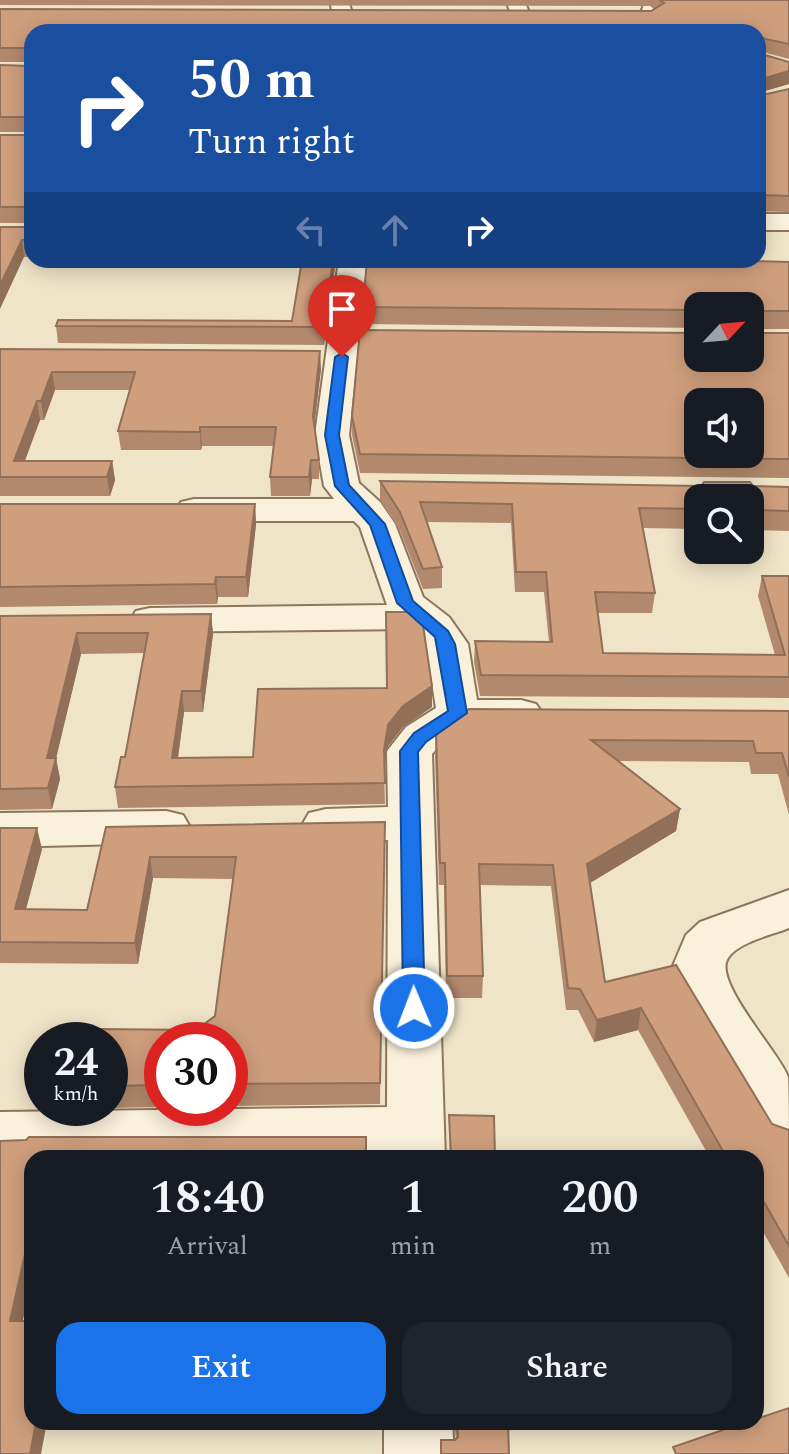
<!DOCTYPE html>
<html lang="en">
<head>
<meta charset="utf-8">
<style>
	body { margin:0; font-family:Spectral,serif; background:#20242c; color:#f1f3f6; height:100vh; display:flex; flex-direction:column; font-size:30px; white-space:nowrap }
	* { box-sizing:border-box; margin:0 }
	p { font-size:26px; color:#9ea1a6 }
	.icon { flex:none; width:44px; height:44px; fill:none; stroke:currentColor; stroke-width:2; stroke-linecap:round; stroke-linejoin:round }
	.map { position:relative; flex:1; overflow:hidden }
	.drawer { position:absolute; left:24px; top:1150px; width:740px; height:280px; display:flex; flex-direction:column; background:#171b24; border-radius:24px; box-shadow:0 4px 20px #0003 }
	.drawer>* { flex:none }
	.hud { position:absolute; left:24px; top:24px; width:742px; height:244px; border-radius:24px; box-shadow:0 4px 20px #0003; background:#1a4fa0; color:#fff; overflow:hidden }
	.needle { width:52px; rotate:64deg }
	.tools { position:absolute; left:684px; top:292px; display:grid; gap:16px }
	.tools a { display:grid; place-items:center; width:80px; height:80px; border-radius:16px; background:#171b24; box-shadow:0 4px 20px #0003; font-size:40px }
	.speed { position:absolute; left:24px; top:1022px; display:flex; gap:16px; font-size:40px; font-weight:700; text-align:center }
	.speed>* { display:grid; place-content:center; width:104px; height:104px; border-radius:50%; background:#171b24; box-shadow:0 4px 20px #0003; line-height:1 }
	.speed small { font-size:20px; font-weight:400 }
	.speed .limit { border:12px solid #d22; background:#fff; color:#111 }
	.pin { position:absolute; display:grid; place-items:center; width:68px; height:68px; color:#fff; margin:-82px -34px; border-radius:50% 50% 50% 0; rotate:-45deg; box-shadow:0 0 8px #0007 }
	.pin .icon { rotate:45deg }
	.me { position:absolute; width:88px; margin:-44px; rotate:359deg; stroke-linejoin:round; filter:drop-shadow(0 0 6px #0008) }
	.turn { display:flex; align-items:center; gap:28px; height:168px; padding:0 32px; font-size:36px }
	.turn .icon { width:104px; height:104px; stroke-width:2.5 }
	.turn b { display:block; font-size:56px; line-height:68px }
	.lanes { display:flex; align-items:center; height:76px; padding:0 32px; background:#0003; justify-content:center; gap:40px; direction:ltr }
	.lanes .off { opacity:.35 }
	.eta { display:flex; justify-content:space-evenly; align-items:center; height:136px; text-align:center }
	.eta b { font-size:48px; font-weight:600; line-height:56px }
	.action { display:flex; gap:16px; margin-top:auto; padding:16px 32px }
	.action a { flex:1; height:92px; border-radius:24px; background:#1a73e8; color:#fff; font-size:32px; font-weight:600; line-height:92px; text-align:center }
	.action a+a { background:#20242c; color:#f1f3f6 }
	.map>svg:first-child { display:block }
</style>
</head>
<body>
<div class="map">
<svg width="789" height="1454" viewBox="0 0 789 1454">
	<rect width="100%" height="100%" fill="#f0e4c8"/>
	<g fill="none" stroke-linecap="round" stroke-linejoin="round">
		<defs>
			<path id="minor" d="M 330,0 L 348,0 L 353,16 L 350,32 L 330,32 L 333,16 Z
				M 506,0 L 524,0 L 537,32 L 517,32 Z
				M 646,0 L 675,0 L 662,7 L 660,13 L 688,32 C 668,32 654,30 640,15 Z
				M 758,214 L 789,214 L 789,230 L 758,230 Z
				M 339,260 L 367,260 L 349,435 L 359,483 L 380,502 L 395,524 L 423,597 L 449,617 L 468,644 L 477,700 L 521,700 L 536,704 L 543,714 L 536,724 C 494,735 466,715 432,754 L 445,1158 L 32,1158 L 32,1161 L 0,1162 L 0,1112 L 387,1107 L 388,840 L 326,841 L 309,837 L 302,825 L 309,813 L 326,809 L 388,807 L 387,751 L 406,727 L 436,708 L 426,644 L 414,629 L 150,632 L 136,629 L 130,620 L 136,611 L 150,608 L 387,605 L 360,527 L 354,521 L 194,521 L 181,518 L 176,510 L 181,502 L 194,499 L 334,499 L 324,486 L 315,435 Z
				M 166,811 L 183,815 L 190,827 L 183,839 L 166,843 L 0,847 L 0,813 Z
				M 789,890 L 789,928 C 772,935 738,942 728,958 C 712,981 779,1052 788,1077 C 789,1093 789,1133 789,1151 L 769,1144 L 689,1010 L 672,968 L 686,935 L 700,922 Z
				M 384,1422 L 452,1422 L 454,1454 L 384,1454 Z"/>
		</defs>
		<use href="#minor" stroke="#8d765c" stroke-width="4"/>
		<use href="#minor" fill="#faf1dc" fill-rule="evenodd"/>
	</g>
	<path fill="#b2896c" d="M 0,0 L 789,0 L 789,59 L 759,51 L 32,32 L 32,257 L 24,257 L 0,227 L 32,227 L 32,223 L 0,223 L 0,135 L 32,135 L 32,132 L 0,132 L 0,65 L 30,66 L 31,62 L 0,62 L 0,9 L 651,11 L 654,9 L 650,6 L 0,5 Z
		M 758,53 L 789,62 L 789,84 L 758,93 L 758,96 L 789,89 L 789,212 L 758,211 Z
		M 336,260 L 324,345 L 58,343 L 56,326 L 292,321 Z
		M 753,261 L 789,262 L 789,329 L 751,329 L 751,333 L 789,333 L 789,478 L 360,473 L 352,435 L 352,416 L 750,358 L 698,306 L 698,328 L 363,324 L 363,307 Z
		M 0,349 L 321,369 L 314,427 L 319,460 L 319,479 L 312,479 L 310,496 L 271,496 L 270,477 L 273,446 L 202,446 L 201,450 L 121,450 L 118,431 L 130,390 L 55,390 L 44,420 L 40,420 L 24,461 L 112,461 L 115,480 L 110,496 L 0,496 Z
		M 380,481 L 789,487 L 789,531 L 750,530 L 750,498 L 698,498 L 698,529 L 643,528 L 655,593 L 652,613 L 598,613 L 603,653 L 775,655 L 758,596 L 762,576 L 789,576 L 789,698 L 480,696 L 474,662 L 475,641 L 549,642 L 544,592 L 515,592 L 511,523 L 427,522 L 442,567 L 442,588 L 423,589 L 400,531 L 380,500 Z
		M 0,504 L 255,504 L 256,524 L 248,597 L 218,597 L 217,604 L 0,607 Z
		M 211,614 L 213,634 L 203,712 L 184,712 L 178,758 L 253,757 L 432,707 L 403,727 L 388,746 L 384,768 L 385,804 L 118,808 L 115,787 L 125,757 L 144,653 L 81,654 L 56,758 L 60,779 L 52,809 L 0,810 L 0,616 Z
		M 789,711 L 789,815 L 778,774 L 751,774 L 749,762 L 618,761 L 680,809 L 676,831 L 590,883 L 605,982 L 676,965 L 772,1124 L 789,1130 L 789,1278 L 756,1219 L 756,1158 L 710,1158 L 638,1030 L 594,1042 L 578,1010 L 566,1010 L 551,886 L 480,885 L 483,976 L 482,998 L 446,998 L 444,885 L 439,885 L 435,754 L 436,733 Z
		M 385,822 L 380,1104 L 230,1106 L 230,1040 L 162,1040 L 162,1107 L 110,1108 L 110,1040 L 196,1030 L 215,1016 L 234,879 L 153,878 L 138,964 L 0,963 L 0,828 L 42,849 L 26,909 L 87,910 L 106,827 Z
		M 454,1422 L 508,1422 L 509,1454 L 440,1454 L 441,1440 L 456,1440 Z"/>
	<path fill="#916f58" d="M 789,71 L 789,84 L 758,93 L 758,80 Z
		M 22,240 L 24,257 L 0,309 L 0,285 Z
		M 333,260 L 336,260 L 324,345 L 324,327 Z
		M 320,351 L 321,369 L 313,435 L 313,416 Z
		M 52,372 L 55,390 L 44,420 L 41,401 Z
		M 37,401 L 40,420 L 19,477 L 14,461 Z
		M 200,427 L 202,446 L 201,450 L 200,432 Z
		M 311,460 L 312,479 L 310,496 L 309,477 Z
		M 112,461 L 115,480 L 110,496 L 107,477 Z
		M 255,504 L 256,524 L 248,597 L 246,577 Z
		M 216,577 L 218,597 L 217,604 L 215,584 Z
		M 211,614 L 213,634 L 203,712 L 201,691 Z
		M 77,633 L 81,654 L 53,771 L 56,758 L 60,779 L 52,809 L 48,788 L 47,758 Z
		M 432,686 L 432,707 L 403,727 L 388,746 L 384,771 L 384,750 L 388,725 L 403,706 Z
		M 182,691 L 184,712 L 175,779 L 172,758 Z
		M 680,809 L 676,831 L 585,886 L 587,864 Z
		M 37,828 L 42,849 L 20,931 L 15,909 Z
		M 150,857 L 153,878 L 138,964 L 135,943 Z
		M 641,1008 L 638,1030 L 594,1042 L 597,1020 Z
		M 760,1195 L 756,1209 L 756,1196 Z
		M 32,1223 L 32,1277 L 18,1344 L 10,1321 Z
		M 36,1422 L 47,1422 L 41,1454 L 30,1454 Z"/>
	<path fill="#cf9f7d" stroke="#916f58" stroke-width="2" fill-rule="evenodd" d="M 660,0 L 789,0 L 789,44 L 761,38 L 758,40 L 758,32 L 32,32 L 32,50 L 30,48 L 0,48 L 0,9 L 651,11 L 664,3 Z
		M 758,53 L 789,62 L 789,71 L 758,80 Z
		M 32,56 L 32,240 L 22,240 L 0,285 L 0,227 L 32,227 L 32,207 L 0,207 L 0,135 L 32,135 L 32,117 L 0,117 L 0,65 L 30,66 Z
		M 789,89 L 789,196 L 760,195 L 758,200 L 758,92 L 758,96 Z
		M 302,260 L 333,260 L 324,327 L 56,326 L 58,320 L 292,321 Z
		M 367,260 L 752,260 L 753,261 L 789,262 L 789,311 L 751,311 L 751,333 L 789,333 L 789,459 L 360,454 L 352,416 L 360,330 L 698,333 L 698,358 L 750,358 L 750,306 L 698,306 L 698,310 L 363,307 ZM 698,402 L 750,402 L 750,454 L 698,454 Z
		M 0,349 L 320,351 L 313,416 L 319,460 L 311,460 L 309,477 L 270,477 L 276,427 L 200,427 L 200,432 L 118,431 L 135,372 L 52,372 L 41,401 L 37,401 L 14,461 L 112,461 L 107,477 L 0,477 Z
		M 380,481 L 701,486 L 704,482 L 750,482 L 753,486 L 789,487 L 789,511 L 750,510 L 750,498 L 698,498 L 698,509 L 639,508 L 655,593 L 595,592 L 603,653 L 785,655 L 762,576 L 789,576 L 789,677 L 481,675 L 475,641 L 552,642 L 546,572 L 516,572 L 512,504 L 420,502 L 442,567 L 423,569 L 400,512 Z
		M 0,504 L 255,504 L 246,577 L 216,577 L 215,584 L 0,587 Z
		M 386,612 L 413,612 L 423,625 L 432,686 L 403,706 L 388,725 L 384,750 L 385,783 L 115,787 L 121,757 L 125,757 L 148,633 L 77,633 L 47,758 L 56,758 L 48,788 L 0,789 L 0,616 L 211,614 L 201,691 L 182,691 L 172,758 L 253,757 L 258,689 L 387,688 Z
		M 469,709 L 789,711 L 789,777 L 782,753 L 756,753 L 753,741 L 591,740 L 680,809 L 587,864 L 605,982 L 676,965 L 772,1124 L 789,1130 L 789,1246 L 760,1195 L 756,1196 L 756,1158 L 727,1158 L 641,1008 L 597,1020 L 580,989 L 568,988 L 553,865 L 479,864 L 483,976 L 447,976 L 445,863 L 440,863 L 436,733 Z
		M 385,822 L 380,1083 L 230,1084 L 230,1040 L 162,1040 L 162,1085 L 110,1086 L 110,1040 L 96,1040 L 99,1029 L 196,1030 L 215,1016 L 236,857 L 150,857 L 135,943 L 0,942 L 0,828 L 37,828 L 15,909 L 87,910 L 106,827 Z
		M 449,1115 L 494,1116 L 495,1158 L 451,1158 Z
		M 29,1137 L 366,1137 L 366,1158 L 32,1158 L 32,1223 L 10,1321 L 32,1321 L 32,1422 L 36,1422 L 30,1454 L 0,1454 L 0,1141 L 26,1140 Z
		M 789,1408 L 789,1454 L 676,1454 L 673,1447 L 746,1422 L 756,1422 L 756,1419 Z
		M 457,1422 L 508,1422 L 509,1454 L 441,1454 L 441,1440 L 455,1440 L 458,1437 Z"/>
	<path fill="#1a73e8" stroke="#114b97" stroke-width="2" d="M 342,353 L 348,357 L 339,435 L 349,485 L 385,524 L 413,601 L 448,631 L 455,644 L 467,713 L 426,742 L 418,752 L 425,1008 L 422,1014 L 414,1017 L 406,1014 L 403,1008 L 400,751 L 414,733 L 448,711 L 435,637 L 397,603 L 370,525 L 335,486 L 325,435 L 335,357 Z"/>
</svg>
<div class="tools">
<a><svg class="needle" viewBox="-14 -14 28 28"><path d="M0-13l5 13h-10z" fill="#e53935"/><path d="M0 13l5-13h-10z" fill="#9ea1a6"/></svg></a>
<a><svg class="icon" aria-label="sound" viewBox="0 0 24 24"><path d="M4 9h4l5-4v14l-5-4H4zM17 9q2 3 0 6"/></svg></a>
<a><svg class="icon" aria-label="search" viewBox="0 0 24 24"><circle cx="10" cy="10" r="6"/><path d="M15 15l6 6"/></svg></a>
</div>
<div class="speed"><div>24<small>km/h</small></div><div class="limit">30</div></div>
<div class="pin" style="left:342px;top:357px;background:#d93025"><svg class="icon" aria-label="arrive" viewBox="0 0 24 24"><path d="M6 21V4h12l-3 4 3 4H6"/></svg></div>
<svg class="me" style="left:414px;top:1008px" viewBox="-20 -20 40 40"><circle r="17" fill="#1a73e8" stroke="#fff" stroke-width="3"/><path d="M0-11L8 9 0 5-8 9z" fill="#fff"/></svg>
<div class="hud">
<div class="turn"><svg class="icon" aria-label="right" viewBox="0 0 24 24"><path d="M7 20v-9h11M14 6l5 5-5 5"/></svg><div><b>50 m</b>Turn right</div></div>
<div class="lanes"><svg class="icon off" aria-label="left" viewBox="0 0 24 24"><path d="M17 20v-9H6M10 6l-5 5 5 5"/></svg><svg class="icon off" aria-label="ahead" viewBox="0 0 24 24"><path d="M12 20V5M6 11l6-6 6 6"/></svg><svg class="icon" aria-label="right" viewBox="0 0 24 24"><path d="M7 20v-9h11M14 6l5 5-5 5"/></svg></div>
</div>
<section class="drawer">
<div class="eta">
<div><b>18:40</b><p>Arrival</p></div>
<div><b>1</b><p>min</p></div>
<div><b>200</b><p>m</p></div>
</div>
<div class="action"><a>Exit</a><a>Share</a></div>
</section>
</div>
</body>
</html>
